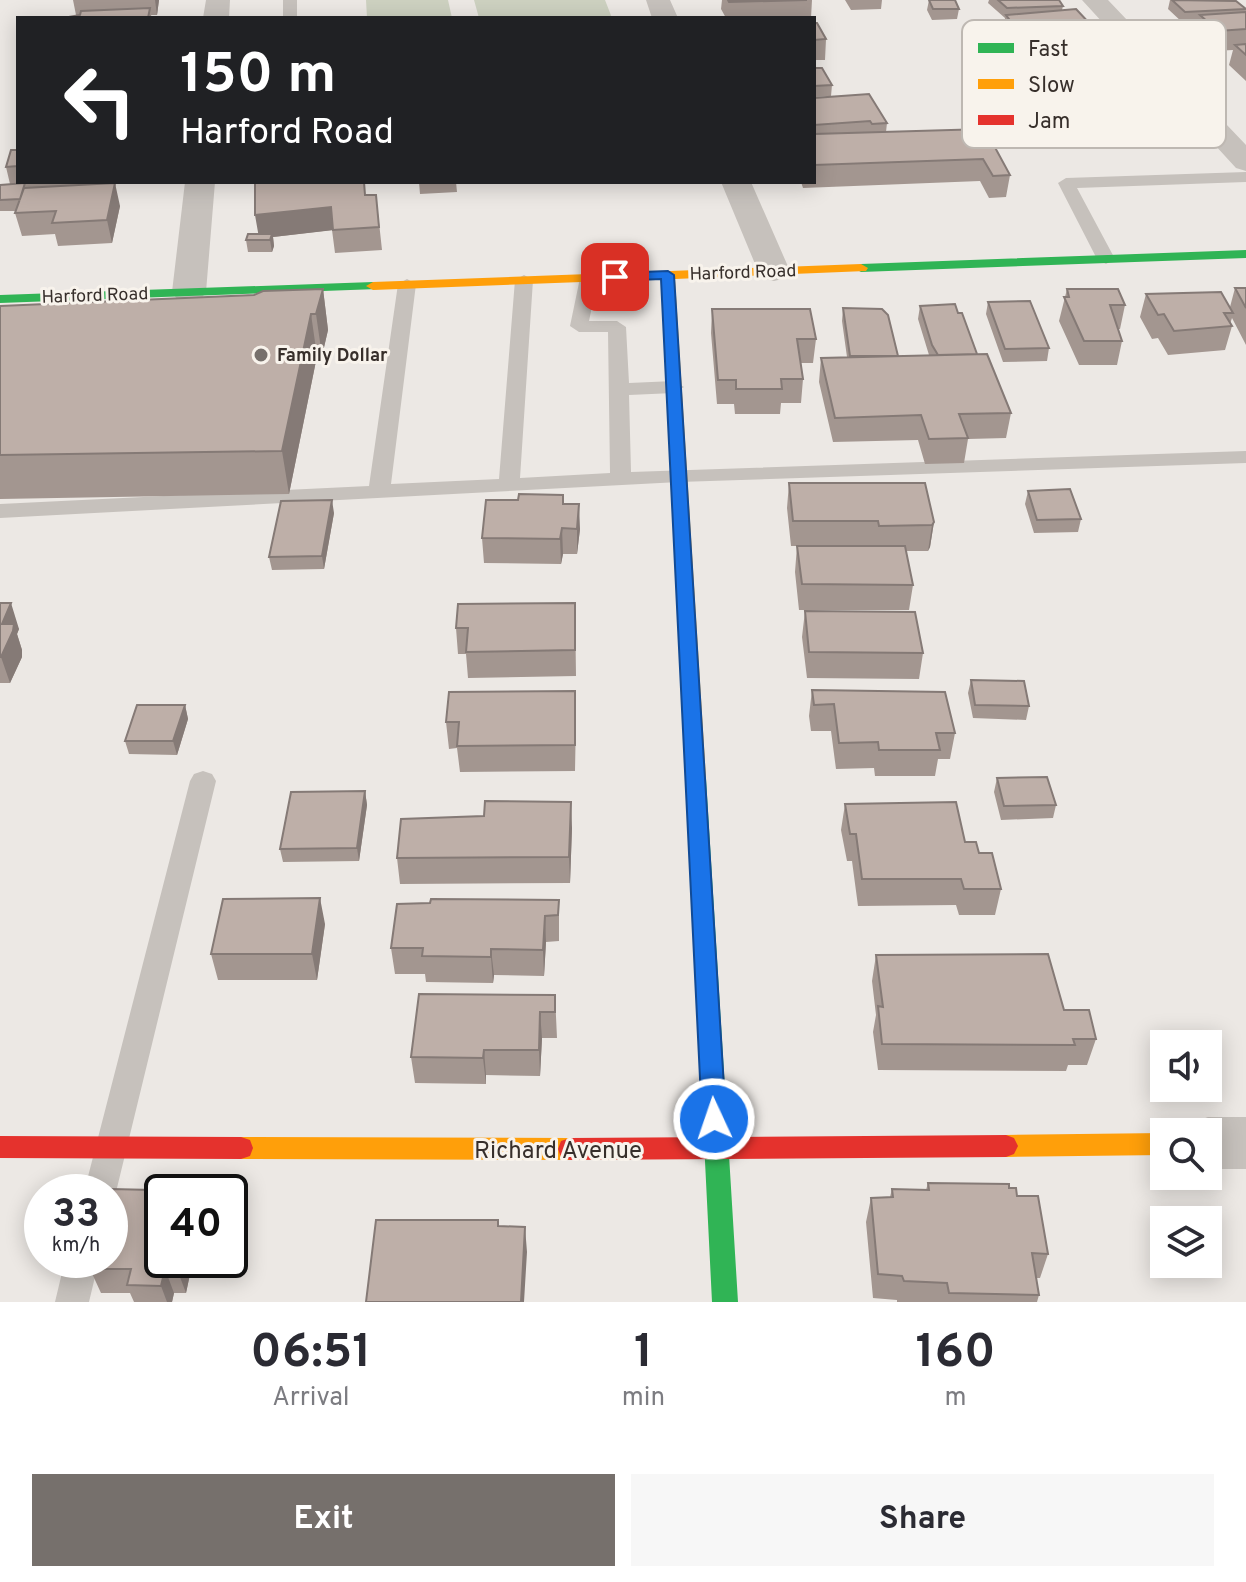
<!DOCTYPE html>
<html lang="en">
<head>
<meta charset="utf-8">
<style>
	body { margin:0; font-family:Overpass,sans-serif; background:#f7f7f7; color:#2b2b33; height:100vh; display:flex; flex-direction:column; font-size:30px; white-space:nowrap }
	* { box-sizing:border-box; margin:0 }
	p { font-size:26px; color:#7c7c81 }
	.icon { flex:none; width:44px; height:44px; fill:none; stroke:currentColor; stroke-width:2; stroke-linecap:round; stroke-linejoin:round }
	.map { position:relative; height:1302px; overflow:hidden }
	.sheet { display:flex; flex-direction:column; background:#fff; flex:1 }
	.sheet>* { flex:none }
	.guide { position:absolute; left:16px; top:16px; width:800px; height:168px; border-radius:0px; box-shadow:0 4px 20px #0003; background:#202124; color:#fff; overflow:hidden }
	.buttons { position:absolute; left:1150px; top:1030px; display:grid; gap:16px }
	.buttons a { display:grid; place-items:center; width:72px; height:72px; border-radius:0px; background:#fff; box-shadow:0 4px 20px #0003; font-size:40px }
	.speed { position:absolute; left:24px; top:1174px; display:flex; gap:16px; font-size:40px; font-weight:700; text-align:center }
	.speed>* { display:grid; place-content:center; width:104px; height:104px; border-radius:50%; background:#fff; box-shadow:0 4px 20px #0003; line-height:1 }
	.speed small { font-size:20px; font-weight:400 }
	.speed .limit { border:4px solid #111; border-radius:12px; background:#fff; color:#111 }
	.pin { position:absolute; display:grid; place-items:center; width:68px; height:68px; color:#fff; margin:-34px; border-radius:16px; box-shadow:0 4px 12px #0006 }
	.me { position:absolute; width:88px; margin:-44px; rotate:357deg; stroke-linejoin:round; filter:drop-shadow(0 0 6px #0008) }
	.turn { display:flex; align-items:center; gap:28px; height:168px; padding:0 32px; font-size:36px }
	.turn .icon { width:104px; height:104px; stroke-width:2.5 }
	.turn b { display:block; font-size:56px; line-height:68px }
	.eta { display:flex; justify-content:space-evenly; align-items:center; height:136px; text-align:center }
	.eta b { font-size:48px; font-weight:700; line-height:56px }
	.cta { display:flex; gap:16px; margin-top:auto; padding:16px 32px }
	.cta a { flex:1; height:92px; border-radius:0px; background:#76706c; color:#fff; font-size:32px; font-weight:700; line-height:92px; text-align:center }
	.cta a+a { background:#f7f7f7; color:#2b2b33 }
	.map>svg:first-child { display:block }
</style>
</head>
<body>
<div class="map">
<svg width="1246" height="1302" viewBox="0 0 1246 1302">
	<rect width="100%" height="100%" fill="#ece8e4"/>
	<path fill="#cdd1c0" d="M 366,0 L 448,0 L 452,18 L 367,18 Z
		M 474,0 L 605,0 L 612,18 L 479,18 Z"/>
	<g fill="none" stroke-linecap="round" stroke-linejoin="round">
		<path fill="#c6c1bc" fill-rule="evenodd" d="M 283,0 L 297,0 L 297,18 L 283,18 Z
			M 1246,172 L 1246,182 L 1077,188 L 1115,259 L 1106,264 L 1097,259 L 1058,183 L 1066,178 Z
			M 589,273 L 598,278 L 589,321 L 617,321 L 626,327 L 629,383 L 674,381 L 684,387 L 674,393 L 629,395 L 631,472 L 1246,451 L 1246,463 L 679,482 L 0,518 L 0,504 L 369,486 L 398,284 L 407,279 L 416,284 L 391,484 L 499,479 L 515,280 L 524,275 L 533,280 L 520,478 L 610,473 L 608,332 L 579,332 L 570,326 L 580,278 Z
			M 203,771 L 212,774 L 216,781 L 116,1192 L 110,1203 L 110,1192 L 84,1192 L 190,781 L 194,774 Z
			M 65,1260 L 99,1260 L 89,1302 L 55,1302 Z"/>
		<path fill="#c6c1bc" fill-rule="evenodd" d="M 206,0 L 230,0 L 229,18 L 203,18 Z
			M 646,0 L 670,0 L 678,18 L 652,18 Z
			M 1082,0 L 1108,0 L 1246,145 L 1246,171 L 1236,168 Z
			M 185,182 L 215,182 L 206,292 L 201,299 L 189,302 L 177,299 L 172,292 Z
			M 721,182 L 751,182 L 790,271 L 786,278 L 774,281 L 762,278 L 758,271 Z
			M 1208,1117 L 1246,1117 L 1246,1169 L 1208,1169 L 1208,1132 L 1184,1132 L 1187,1125 Z"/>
		<path fill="#30b455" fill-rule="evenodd" d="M 1246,250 L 1246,258 L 861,272 L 854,268 L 861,264 Z
			M 373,282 L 378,283 L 378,289 L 0,303 L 0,295 Z
			M 696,772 L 703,774 L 706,779 L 738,1302 L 712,1302 L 686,779 L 689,774 Z"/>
		<path fill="#ff9f0a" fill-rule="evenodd" d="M 861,264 L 868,268 L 866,271 L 675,279 L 706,779 L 703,784 L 689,784 L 686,779 L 662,279 L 373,290 L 366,286 L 373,282 Z
			M 1164,1133 L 1164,1155 L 1006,1157 L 998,1154 L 994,1146 L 998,1138 L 1006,1135 Z
			M 241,1137 L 570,1138 L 579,1141 L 582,1149 L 579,1157 L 570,1160 L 241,1159 L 232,1156 L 229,1148 L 232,1140 Z"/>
		<path fill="#e5322d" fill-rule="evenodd" d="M 1006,1135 L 1014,1138 L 1018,1146 L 1014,1154 L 1006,1157 L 570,1160 L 561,1157 L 558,1149 L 561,1141 L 570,1138 Z
			M 0,1136 L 241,1137 L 250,1140 L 253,1148 L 250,1156 L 241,1159 L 0,1158 Z"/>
	</g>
	<path fill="#a39690" d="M 73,0 L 159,0 L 157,15 L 151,15 L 152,18 L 63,18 L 80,15 L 76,15 Z
		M 722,0 L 812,0 L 811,18 L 726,18 L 721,9 Z
		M 845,0 L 882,0 L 881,9 L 851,10 Z
		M 929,0 L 959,9 L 957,19 L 932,20 L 927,10 Z
		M 989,0 L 1059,0 L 1063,6 L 1062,10 L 1092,26 L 1089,38 L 1118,55 L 1114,76 L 1045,79 L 1029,77 L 1020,65 L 1023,47 L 1012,47 L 1003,35 L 1005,18 L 988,3 Z
		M 1170,0 L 1225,0 L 1246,9 L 1246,81 L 1229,65 L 1233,50 L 1213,51 L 1195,35 L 1198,22 L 1183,23 L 1168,9 Z
		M 814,23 L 826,39 L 825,60 L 814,60 Z
		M 814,68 L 832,85 L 831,96 L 814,97 Z
		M 1060,80 L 1141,95 L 1139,106 L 1071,109 L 1058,91 Z
		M 814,98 L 887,123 L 886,132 L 985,129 L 1010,175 L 1006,197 L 989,198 L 980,181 L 803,188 L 801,182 L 814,182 Z
		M 1089,112 L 1158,132 L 1155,143 L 1126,144 L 1122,140 L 1100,141 L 1087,123 Z
		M 18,150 L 18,182 L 124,182 L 53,187 L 120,206 L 112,243 L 58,246 L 55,234 L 22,236 L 15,213 L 16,211 L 0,211 L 0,185 L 10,184 L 6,167 Z
		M 419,182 L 456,182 L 457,192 L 420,194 Z
		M 564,182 L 590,182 L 564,184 Z
		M 366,195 L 376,195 L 382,250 L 335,253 L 332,230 L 273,237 L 274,246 L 272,252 L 248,252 L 246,240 L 258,234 Z
		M 1235,288 L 1246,288 L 1246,345 L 1232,318 L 1230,324 L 1232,326 L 1225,350 L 1168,355 L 1158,338 L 1152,339 L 1140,317 L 1146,294 L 1230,307 Z
		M 323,289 L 328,330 L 322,356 L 317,356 L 289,494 L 0,499 L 0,306 L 254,295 Z
		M 1067,289 L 1125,305 L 1120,329 L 1118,329 L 1122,341 L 1117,365 L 1079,365 L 1059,321 Z
		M 988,302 L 1049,348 L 1047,361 L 1003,362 L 986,314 Z
		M 920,306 L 977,354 L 1011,413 L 1006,438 L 968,439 L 964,463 L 925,464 L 918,440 L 833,442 L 819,382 L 821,358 L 847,357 L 842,321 L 843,308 L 898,356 L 929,355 L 918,319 Z
		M 712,309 L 816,339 L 813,363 L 801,363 L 803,379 L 801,403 L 781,403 L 780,414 L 735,414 L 734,404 L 717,404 L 711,333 Z
		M 789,483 L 934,522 L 930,547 L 928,551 L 906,551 L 913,585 L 909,610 L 799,610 L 795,572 L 797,546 L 875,546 L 791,546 L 787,508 Z
		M 1028,491 L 1081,519 L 1078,532 L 1034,533 L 1025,504 Z
		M 563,495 L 563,504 L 580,529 L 577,554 L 563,554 L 561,564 L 484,563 L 482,538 L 518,500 Z
		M 334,513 L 324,569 L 272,570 L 269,557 Z
		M 0,603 L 19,629 L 17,634 L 22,650 L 22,657 L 10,683 L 0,683 Z
		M 575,603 L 576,676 L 468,678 L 466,654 L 458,654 L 456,628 Z
		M 805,611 L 923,653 L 919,679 L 807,678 L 802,637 Z
		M 971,680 L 1029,706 L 1026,720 L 973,718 L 968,693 Z
		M 812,690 L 955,733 L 950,759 L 938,759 L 935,776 L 875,776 L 874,768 L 836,769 L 831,731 L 811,731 L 809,716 Z
		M 185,705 L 188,719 L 177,755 L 129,754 L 125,741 Z
		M 576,717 L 575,771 L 460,772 L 457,748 L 449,749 L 446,722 Z
		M 997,778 L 1056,805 L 1053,818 L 1001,820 L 994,792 Z
		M 365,791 L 367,805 L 359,861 L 283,862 L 280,849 Z
		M 845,804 L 965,842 L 979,853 L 1001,889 L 995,915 L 959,915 L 956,905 L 858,906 L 852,861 L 847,861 L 841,830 Z
		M 572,828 L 570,883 L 400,884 L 397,858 Z
		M 559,900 L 559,941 L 546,942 L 544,976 L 494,975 L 493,983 L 426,982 L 425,974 L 395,974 L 391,948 Z
		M 325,924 L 317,980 L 218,980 L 211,954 Z
		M 876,955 L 1064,1010 L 1096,1039 L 1087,1065 L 1068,1065 L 1066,1071 L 878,1070 L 873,1032 L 876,1015 L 872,981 Z
		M 555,995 L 557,1038 L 542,1038 L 540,1076 L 486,1075 L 486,1084 L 415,1083 L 411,1057 Z
		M 928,1183 L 1009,1188 L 1017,1196 L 1048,1254 L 1040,1278 L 1036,1278 L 1039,1295 L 1037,1302 L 897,1302 L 897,1300 L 873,1298 L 866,1222 L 871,1198 L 890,1197 L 892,1189 L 926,1190 Z
		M 162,1260 L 193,1260 L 186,1293 L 174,1293 L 172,1302 L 134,1302 L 130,1293 L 101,1293 L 90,1269 Z"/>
	<path fill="#857a76" d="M 155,0 L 159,0 L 157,15 Z
		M 115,183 L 120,206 L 112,243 L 107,220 Z
		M 331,207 L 334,230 L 273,237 L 274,246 L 272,252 L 270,240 L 259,238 L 255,215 Z
		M 323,289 L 328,330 L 322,356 L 316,314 Z
		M 311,314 L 317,356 L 289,494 L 282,451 Z
		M 332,500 L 334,513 L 324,569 L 322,556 Z
		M 579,504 L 580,529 L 577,554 L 577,529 Z
		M 934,522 L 930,547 L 928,551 L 932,525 Z
		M 562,528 L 563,554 L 561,564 L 560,539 Z
		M 11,603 L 19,629 L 17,634 L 22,650 L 22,657 L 10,683 L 1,657 L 2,624 Z
		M 185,705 L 188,719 L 177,755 L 173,741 Z
		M 365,791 L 367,805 L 359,861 L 357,848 Z
		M 571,802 L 572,828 L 570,883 L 569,857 Z
		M 320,898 L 325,924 L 317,980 L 312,954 Z
		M 545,916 L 546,942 L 544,976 L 543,950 Z
		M 491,949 L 494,975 L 493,983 L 491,957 Z
		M 540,1012 L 542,1038 L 540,1076 L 539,1050 Z
		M 484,1050 L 486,1075 L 486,1084 L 483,1058 Z
		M 525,1227 L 527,1252 L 524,1302 L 521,1302 Z
		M 179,1260 L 193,1260 L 186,1293 L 177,1269 Z
		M 165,1269 L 174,1293 L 172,1302 L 167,1302 L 161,1286 Z"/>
	<path fill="#beafa8" stroke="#857a76" stroke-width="2" d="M 728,0 L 807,0 L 729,2 Z
		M 929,0 L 955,0 L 959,9 L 933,9 Z
		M 998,0 L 1059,0 L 1063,6 L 1007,8 Z
		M 1172,0 L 1236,1 L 1246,9 L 1185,12 Z
		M 150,8 L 148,18 L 63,18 L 80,15 L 81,11 Z
		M 1076,9 L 1092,26 L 1015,27 L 1006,15 Z
		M 1246,12 L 1246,29 L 1218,31 L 1200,15 Z
		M 814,23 L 817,23 L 826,39 L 814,40 Z
		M 1246,44 L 1246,55 L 1235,45 Z
		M 814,68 L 822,68 L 832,85 L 814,86 Z
		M 869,94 L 887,123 L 872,124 L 870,121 L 814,125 L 814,98 Z
		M 985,129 L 1010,175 L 993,176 L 983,159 L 814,165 L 814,134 Z
		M 11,150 L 18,150 L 18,166 L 6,167 Z
		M 255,182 L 364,182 L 365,195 L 376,195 L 379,227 L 333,230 L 331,207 L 255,215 Z
		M 25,183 L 20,199 L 0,200 L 0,185 Z
		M 115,183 L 107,220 L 52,223 L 56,211 L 15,213 L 24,188 Z
		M 248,234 L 272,234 L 270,240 L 246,240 Z
		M 1235,288 L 1246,288 L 1246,308 Z
		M 323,289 L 316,314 L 311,314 L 282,451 L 0,455 L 0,306 L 254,295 L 263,291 Z
		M 1067,289 L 1118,289 L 1125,305 L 1110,305 L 1122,341 L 1084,341 L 1064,297 L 1069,297 Z
		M 1221,292 L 1233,313 L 1224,313 L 1232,326 L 1174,331 L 1164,314 L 1158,315 L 1146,294 Z
		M 1030,301 L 1049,348 L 1005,349 L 988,302 Z
		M 955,304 L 958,313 L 962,313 L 977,354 L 938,355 L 932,345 L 920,306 Z
		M 843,308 L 882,309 L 888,315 L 898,356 L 850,356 Z
		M 712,309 L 810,309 L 816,339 L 797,339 L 803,379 L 781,379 L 782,389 L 736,389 L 736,380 L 718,380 Z
		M 987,354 L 1011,413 L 959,414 L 968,438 L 929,439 L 921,415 L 835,418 L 821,358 Z
		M 789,483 L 925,483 L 934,522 L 932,525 L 879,526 L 878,521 L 793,521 Z
		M 1070,489 L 1081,519 L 1037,520 L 1028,491 Z
		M 519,494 L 563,495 L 563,504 L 579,504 L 577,529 L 562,528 L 560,539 L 482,538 L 486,500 L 518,500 Z
		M 332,500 L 322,556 L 269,557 L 281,501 Z
		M 797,546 L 905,546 L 913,585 L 802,584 Z
		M 0,603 L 11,603 L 2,624 L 14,624 L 13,631 L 1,657 L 0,657 Z
		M 575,603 L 575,650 L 466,652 L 468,628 L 456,628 L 458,604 Z
		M 805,611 L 915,612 L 923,653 L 809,652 Z
		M 971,680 L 1024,681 L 1029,706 L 975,705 Z
		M 812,690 L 945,692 L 955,733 L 936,733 L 940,750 L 879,750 L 878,742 L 839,743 L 834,704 L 814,705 Z
		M 575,691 L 575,745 L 457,746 L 459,722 L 446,722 L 449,692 Z
		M 137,705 L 185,705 L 173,741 L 125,741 Z
		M 1047,777 L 1056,805 L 1004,806 L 997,778 Z
		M 365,791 L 357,848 L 280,849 L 291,792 Z
		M 485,801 L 571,802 L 569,857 L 397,858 L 401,819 L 484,816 Z
		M 956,802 L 965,842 L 976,842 L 979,853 L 992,853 L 1001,889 L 964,889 L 961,879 L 862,879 L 856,834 L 850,834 L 845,804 Z
		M 320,898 L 312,954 L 211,954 L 223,899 Z
		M 431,899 L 559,900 L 558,915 L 545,916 L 543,950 L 491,949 L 491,957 L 422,956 L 423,948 L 391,948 L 397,904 L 430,903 Z
		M 1048,954 L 1064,1010 L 1089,1010 L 1096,1039 L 1073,1039 L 1075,1045 L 882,1044 L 878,1006 L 883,1007 L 876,955 Z
		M 419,994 L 555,995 L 555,1012 L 540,1012 L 539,1050 L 484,1050 L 483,1058 L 411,1057 Z
		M 928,1183 L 1009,1184 L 1009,1188 L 1016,1188 L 1017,1196 L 1038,1196 L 1048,1254 L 1032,1253 L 1039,1295 L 949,1293 L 947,1283 L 904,1281 L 902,1276 L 878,1274 L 871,1198 L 893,1197 L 892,1189 L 929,1190 Z
		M 111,1189 L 194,1191 L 193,1192 L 162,1192 L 162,1260 L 179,1260 L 177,1269 L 165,1269 L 161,1286 L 127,1285 L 131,1269 L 90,1269 L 92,1260 L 110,1260 L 110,1194 Z
		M 376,1220 L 498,1220 L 498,1226 L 525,1227 L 521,1302 L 366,1302 Z"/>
	<path fill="#1a73e8" stroke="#114b97" stroke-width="2" d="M 668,271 L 674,275 L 726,1119 L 723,1127 L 714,1130 L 706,1127 L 702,1119 L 661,279 L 615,281 L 608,277 L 615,273 Z"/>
	<circle fill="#76706c" stroke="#f8f3ec" stroke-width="3" cx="261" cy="355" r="8"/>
	<g text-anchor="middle" stroke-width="6" stroke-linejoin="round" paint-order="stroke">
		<g font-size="18" fill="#372f2b" stroke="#f8f3ec">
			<text transform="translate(743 272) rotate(-2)" y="6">Harford Road</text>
			<text transform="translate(95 295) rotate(-2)" y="6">Harford Road</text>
		</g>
		<g font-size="18" font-weight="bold" fill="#372f2b" stroke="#f8f3ec" text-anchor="start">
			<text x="277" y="361">Family Dollar</text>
		</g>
		<g font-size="24" fill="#372f2b" stroke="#f8f3ec">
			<text x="558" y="1158">Richard Avenue</text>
		</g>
	</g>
	<rect x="962" y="20" width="264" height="128" rx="12" fill="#f8f3ec" stroke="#beb8b2" stroke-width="2"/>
	<rect x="978" y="43" width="36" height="10" fill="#30b455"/>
	<rect x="978" y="79" width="36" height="10" fill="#ff9f0a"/>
	<rect x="978" y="115" width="36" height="10" fill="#e5322d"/>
	<g font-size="22" fill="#372f2b">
		<text x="1028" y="56">Fast</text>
		<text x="1028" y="92">Slow</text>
		<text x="1028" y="128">Jam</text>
	</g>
</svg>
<div class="buttons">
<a><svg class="icon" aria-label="sound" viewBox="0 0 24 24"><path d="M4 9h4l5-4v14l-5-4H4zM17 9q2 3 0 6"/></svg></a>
<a><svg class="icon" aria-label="search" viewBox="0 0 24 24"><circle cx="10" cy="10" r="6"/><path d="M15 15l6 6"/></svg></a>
<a><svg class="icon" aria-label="layers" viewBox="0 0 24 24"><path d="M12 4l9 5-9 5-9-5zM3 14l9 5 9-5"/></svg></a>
</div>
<div class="speed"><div>33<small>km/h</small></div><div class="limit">40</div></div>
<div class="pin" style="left:615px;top:277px;background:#d93025"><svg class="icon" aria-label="arrive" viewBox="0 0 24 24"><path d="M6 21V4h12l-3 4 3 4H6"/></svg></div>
<svg class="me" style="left:714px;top:1119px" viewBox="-20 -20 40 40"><circle r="17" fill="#1a73e8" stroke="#fff" stroke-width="3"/><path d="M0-11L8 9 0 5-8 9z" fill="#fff"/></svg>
<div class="guide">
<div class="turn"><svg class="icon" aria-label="left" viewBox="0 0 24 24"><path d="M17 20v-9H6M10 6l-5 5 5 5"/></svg><div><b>150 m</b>Harford Road</div></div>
</div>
</div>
<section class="sheet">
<div class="eta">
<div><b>06:51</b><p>Arrival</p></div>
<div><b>1</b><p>min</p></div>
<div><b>160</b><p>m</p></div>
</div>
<div class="cta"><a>Exit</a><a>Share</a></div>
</section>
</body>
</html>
